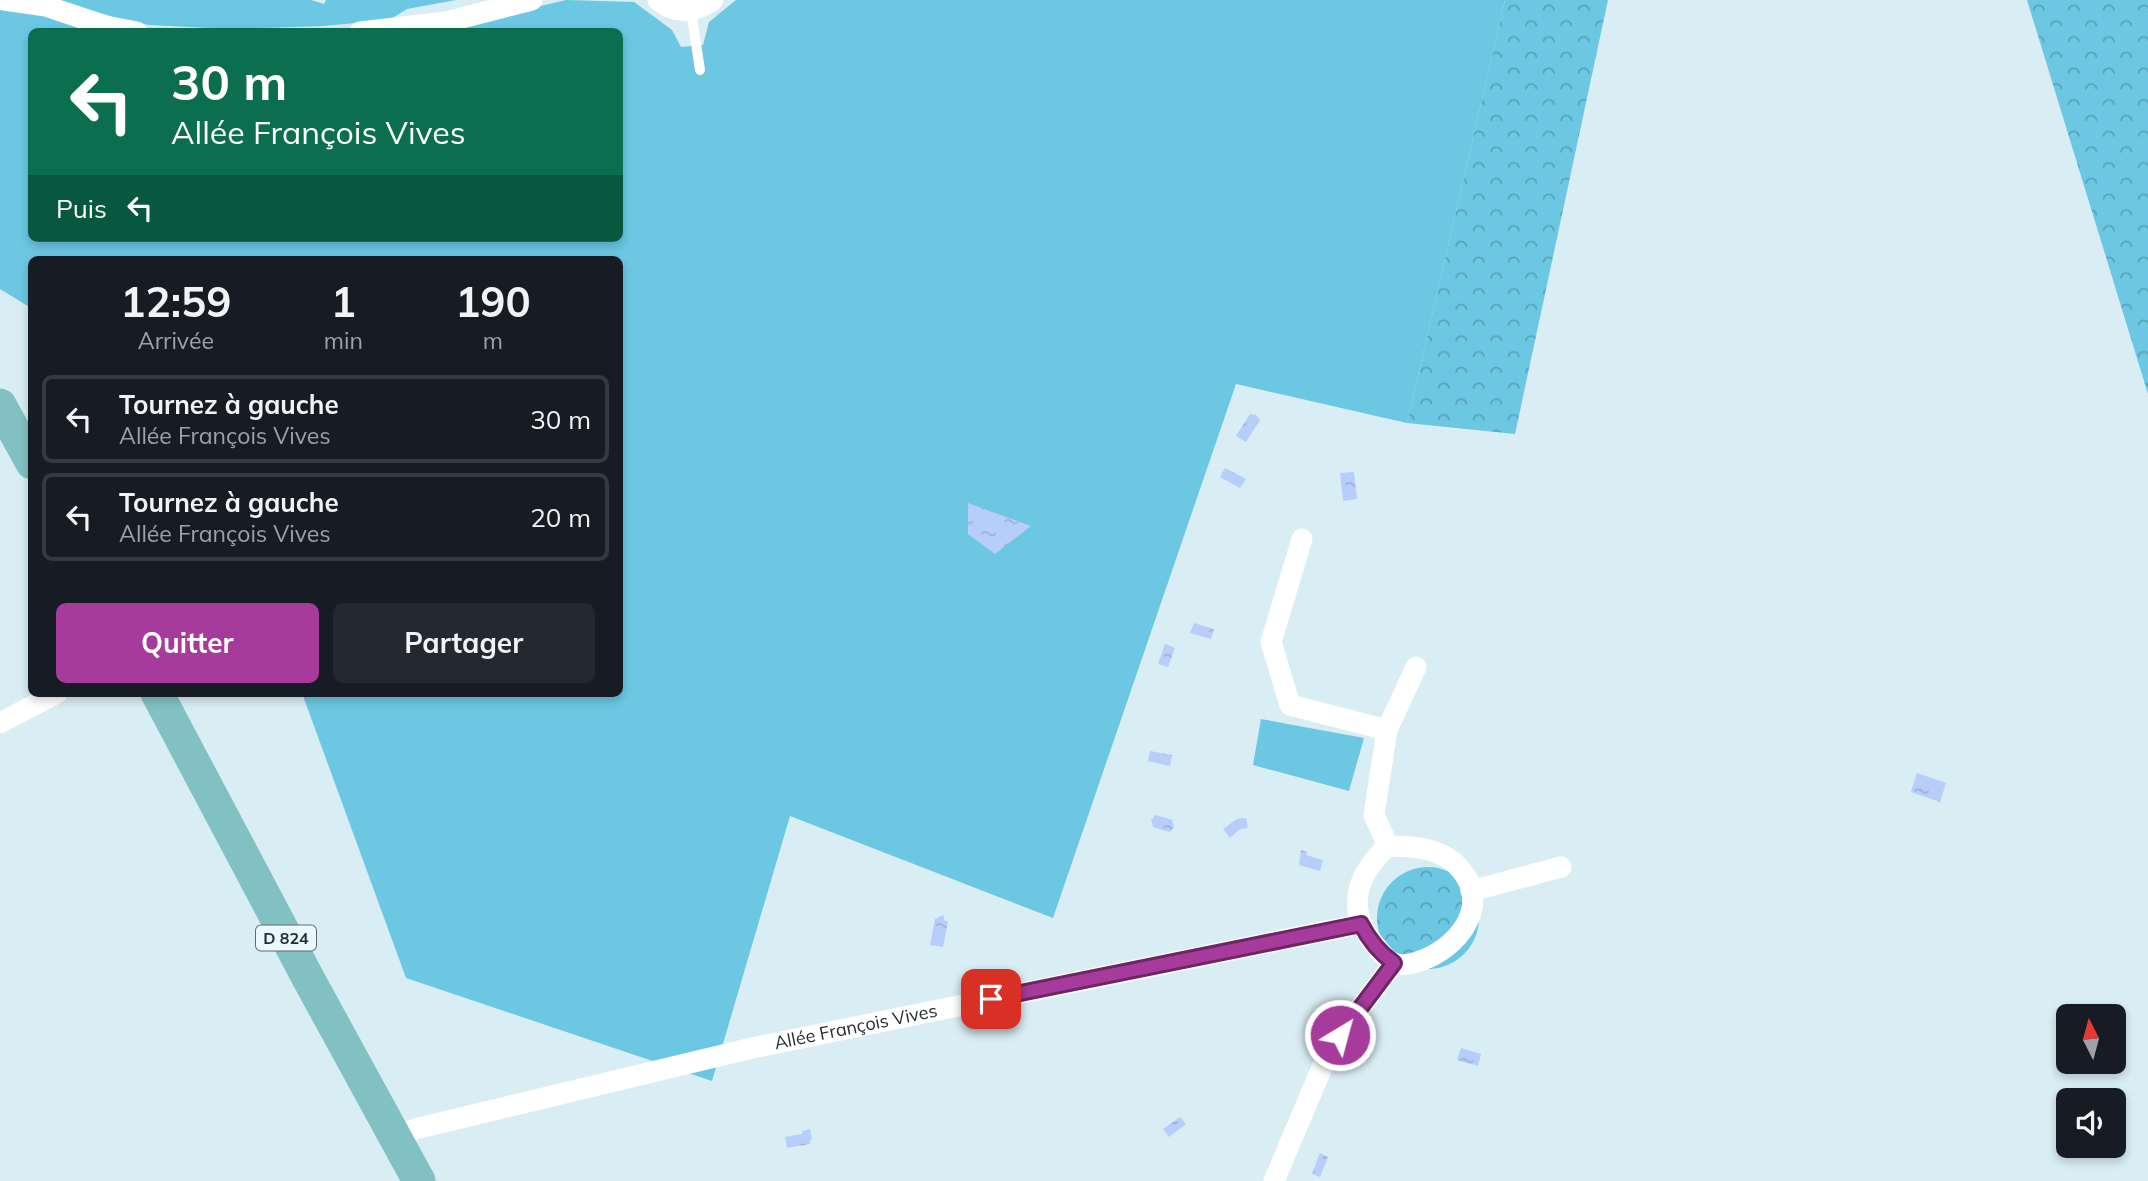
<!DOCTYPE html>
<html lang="fr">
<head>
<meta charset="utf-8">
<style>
	body { margin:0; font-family:Mulish,sans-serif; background:#242831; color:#f1f3f6; height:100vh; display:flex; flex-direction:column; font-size:26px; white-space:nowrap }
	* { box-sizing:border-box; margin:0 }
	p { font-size:23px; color:#9ea1a6 }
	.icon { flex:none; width:38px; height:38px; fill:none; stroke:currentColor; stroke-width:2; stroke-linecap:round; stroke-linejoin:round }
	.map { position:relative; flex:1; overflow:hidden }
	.sheet { position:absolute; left:28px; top:256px; width:595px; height:441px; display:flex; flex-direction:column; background:#171b24; border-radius:10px; box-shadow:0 4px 10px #0003 }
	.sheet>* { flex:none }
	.guide { position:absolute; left:28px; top:28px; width:595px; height:214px; border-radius:10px; box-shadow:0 4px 10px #0003; background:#0b6e4f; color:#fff; overflow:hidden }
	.needle { width:46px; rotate:354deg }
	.buttons { position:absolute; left:2056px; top:1004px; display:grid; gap:14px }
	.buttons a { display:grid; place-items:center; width:70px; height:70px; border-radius:10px; background:#171b24; box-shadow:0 4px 10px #0003; font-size:35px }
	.pin { position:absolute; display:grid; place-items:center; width:60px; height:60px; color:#fff; margin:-30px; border-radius:14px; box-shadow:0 4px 10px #0006 }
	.me { position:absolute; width:77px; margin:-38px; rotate:37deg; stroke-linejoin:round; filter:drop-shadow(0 0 5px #0008) }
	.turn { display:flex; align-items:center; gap:24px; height:147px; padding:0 28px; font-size:32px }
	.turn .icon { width:91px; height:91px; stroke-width:2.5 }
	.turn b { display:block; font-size:49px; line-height:60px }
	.then { display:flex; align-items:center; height:66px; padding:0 28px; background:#0003; gap:14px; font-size:26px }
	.eta { display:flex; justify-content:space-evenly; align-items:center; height:119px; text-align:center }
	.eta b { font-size:42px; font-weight:700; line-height:49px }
	.button { display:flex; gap:14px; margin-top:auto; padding:14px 28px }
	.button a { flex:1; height:80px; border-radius:10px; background:#a73b9c; color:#fff; font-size:28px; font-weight:700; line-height:80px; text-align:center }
	.button a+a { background:#242831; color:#f1f3f6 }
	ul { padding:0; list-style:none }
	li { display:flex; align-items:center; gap:21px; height:88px; margin:0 14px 10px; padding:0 14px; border:4px solid #363941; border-radius:10px }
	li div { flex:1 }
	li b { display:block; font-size:26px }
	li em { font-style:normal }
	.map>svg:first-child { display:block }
</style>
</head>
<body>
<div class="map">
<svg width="2148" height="1181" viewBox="0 0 2148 1181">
	<defs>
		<pattern id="forest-crowns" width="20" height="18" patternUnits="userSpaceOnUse" patternTransform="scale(1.75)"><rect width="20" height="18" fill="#6bc7e2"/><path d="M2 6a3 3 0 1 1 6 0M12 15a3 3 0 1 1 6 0" fill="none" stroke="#58a2b8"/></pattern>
		<pattern id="water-ripples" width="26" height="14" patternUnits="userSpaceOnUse" patternTransform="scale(1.75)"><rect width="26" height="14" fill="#b7cdfa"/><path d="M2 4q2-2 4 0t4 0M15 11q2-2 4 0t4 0" fill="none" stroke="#9db0d7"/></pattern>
	</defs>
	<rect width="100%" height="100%" fill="#d9edf4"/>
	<path fill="#6bc7e2" d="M 58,0 L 311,0 L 324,4 L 326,0 L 456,0 L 407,9 L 389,20 L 323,26 L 231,29 L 149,25 L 120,19 Z
		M 566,0 L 634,2 L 672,30 L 681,47 L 703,45 L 709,22 L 736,0 L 1505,0 L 1407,423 L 1236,384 L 1053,918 L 790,816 L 712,1081 L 406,978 L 302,693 L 620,693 L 620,259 L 32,259 L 31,308 L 0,289 L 0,8 L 41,15 L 96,31 L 32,32 L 32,238 L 620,238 L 620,32 L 435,31 Z
		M 1261,719 L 1364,738 L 1349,791 L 1253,765 Z"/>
	<path fill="url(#forest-crowns)" d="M 1505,0 L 1608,0 L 1515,434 L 1407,423 Z
		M 2027,0 L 2148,0 L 2148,394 Z
		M1377 918a51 51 0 1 1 102 0a51 51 0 1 1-102 0Z"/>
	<path fill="url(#water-ripples)" d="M 1250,414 L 1256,415 L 1260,420 L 1246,442 L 1236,436 Z
		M 1225,468 L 1246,479 L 1240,488 L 1220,477 Z
		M 1354,472 L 1357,499 L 1343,501 L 1340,473 Z
		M 968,503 L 1031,526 L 995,554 L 968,534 Z
		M 1194,623 L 1214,629 L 1211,639 L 1190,633 Z
		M 1165,644 L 1175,648 L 1168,667 L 1158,664 Z
		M 1150,751 L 1172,755 L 1170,766 L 1148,761 Z
		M 1917,773 L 1946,783 L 1940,802 L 1911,792 Z
		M 1156,815 L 1172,820 L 1174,827 L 1170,832 L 1153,827 L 1151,820 Z
		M 1246,818 L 1248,828 L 1240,829 L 1230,838 L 1223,829 L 1237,819 Z
		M 1301,850 L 1307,852 L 1306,855 L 1323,860 L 1320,871 L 1299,865 Z
		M 943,915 L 945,921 L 948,921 L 943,947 L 930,945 L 935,919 Z
		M 1461,1048 L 1481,1054 L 1478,1066 L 1457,1060 Z
		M 1180,1117 L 1186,1124 L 1169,1137 L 1163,1129 Z
		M 810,1129 L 812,1139 L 810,1140 L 810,1144 L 787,1148 L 785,1137 L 802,1134 L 802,1131 Z
		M 1320,1153 L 1328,1157 L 1320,1177 L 1312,1174 Z"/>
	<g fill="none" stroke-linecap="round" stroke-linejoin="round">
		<path stroke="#fff" stroke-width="10" d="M 691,11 L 700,70"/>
		<g stroke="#fff" stroke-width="21">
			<path d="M 4,0 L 46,6 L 105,26 L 137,32"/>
			<path d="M 658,0 C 675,15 696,13 713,0"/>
			<path d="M 360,32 L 446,22 L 532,0"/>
			<path d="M 1302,539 L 1271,642 L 1290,705 L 1387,730"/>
			<path d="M 0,723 L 57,693"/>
			<path d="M 1388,846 C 1415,846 1444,848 1462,871 C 1491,908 1456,949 1420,961 C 1412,964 1401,966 1393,963 C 1385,959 1380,951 1374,944 C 1345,909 1357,874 1388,846 Z"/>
			<path d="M 1388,846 L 1374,815 L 1387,730 L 1416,667"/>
			<path d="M 1471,891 L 1561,867"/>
			<path id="s1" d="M 395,1137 L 415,1129 L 752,1048 L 1361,924"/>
			<path d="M 1274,1181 L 1326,1058 L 1340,1035 L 1394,963"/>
		</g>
		<path stroke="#82c1c3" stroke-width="33" d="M 0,405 L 32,463
			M 157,693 L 308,978 L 419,1181"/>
	</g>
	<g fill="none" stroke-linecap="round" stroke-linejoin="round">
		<defs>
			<path id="route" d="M 991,999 L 1361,924 C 1369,940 1380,953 1394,963 L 1340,1035"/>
		</defs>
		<use href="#route" stroke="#6d2665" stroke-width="18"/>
		<use href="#route" stroke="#a73b9c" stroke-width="12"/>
	</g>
	<g text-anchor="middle" stroke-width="7" stroke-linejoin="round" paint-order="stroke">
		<rect fill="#e9f9ff" stroke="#606a6e" stroke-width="2" x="256" y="925.5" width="60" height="25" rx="5"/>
		<g font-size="16" font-weight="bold" fill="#262d30">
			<text x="286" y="944">D 824</text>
		</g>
		<g font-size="18" fill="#262d30" stroke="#e9f9ff">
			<text dy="6" stroke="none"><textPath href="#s1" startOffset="474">Allée François Vives</textPath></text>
		</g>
	</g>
</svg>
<div class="buttons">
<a><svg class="needle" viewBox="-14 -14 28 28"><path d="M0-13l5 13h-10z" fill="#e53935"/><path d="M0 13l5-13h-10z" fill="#9ea1a6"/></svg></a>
<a><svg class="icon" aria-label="sound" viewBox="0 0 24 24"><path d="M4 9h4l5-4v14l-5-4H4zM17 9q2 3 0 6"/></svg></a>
</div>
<div class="pin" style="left:991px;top:999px;background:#d93025"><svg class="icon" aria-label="arrive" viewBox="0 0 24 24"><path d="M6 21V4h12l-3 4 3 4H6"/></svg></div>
<svg class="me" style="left:1340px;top:1035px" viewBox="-20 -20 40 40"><circle r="17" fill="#a73b9c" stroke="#fff" stroke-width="3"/><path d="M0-11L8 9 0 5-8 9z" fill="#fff"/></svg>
<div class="guide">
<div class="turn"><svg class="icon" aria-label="left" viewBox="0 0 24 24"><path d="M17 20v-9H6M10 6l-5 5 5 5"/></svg><div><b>30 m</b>Allée François Vives</div></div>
<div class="then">Puis<svg class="icon" aria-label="left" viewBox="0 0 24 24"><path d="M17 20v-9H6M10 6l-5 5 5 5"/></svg></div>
</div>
<section class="sheet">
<div class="eta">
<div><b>12:59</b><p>Arrivée</p></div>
<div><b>1</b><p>min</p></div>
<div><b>190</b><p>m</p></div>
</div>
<ul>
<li><svg class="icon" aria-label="left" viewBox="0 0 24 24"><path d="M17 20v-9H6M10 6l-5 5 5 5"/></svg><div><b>Tournez à gauche</b><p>Allée François Vives</p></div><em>30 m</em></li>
<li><svg class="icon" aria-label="left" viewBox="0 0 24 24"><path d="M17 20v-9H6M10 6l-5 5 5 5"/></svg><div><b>Tournez à gauche</b><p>Allée François Vives</p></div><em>20 m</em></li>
</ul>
<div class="button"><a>Quitter</a><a>Partager</a></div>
</section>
</div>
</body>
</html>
